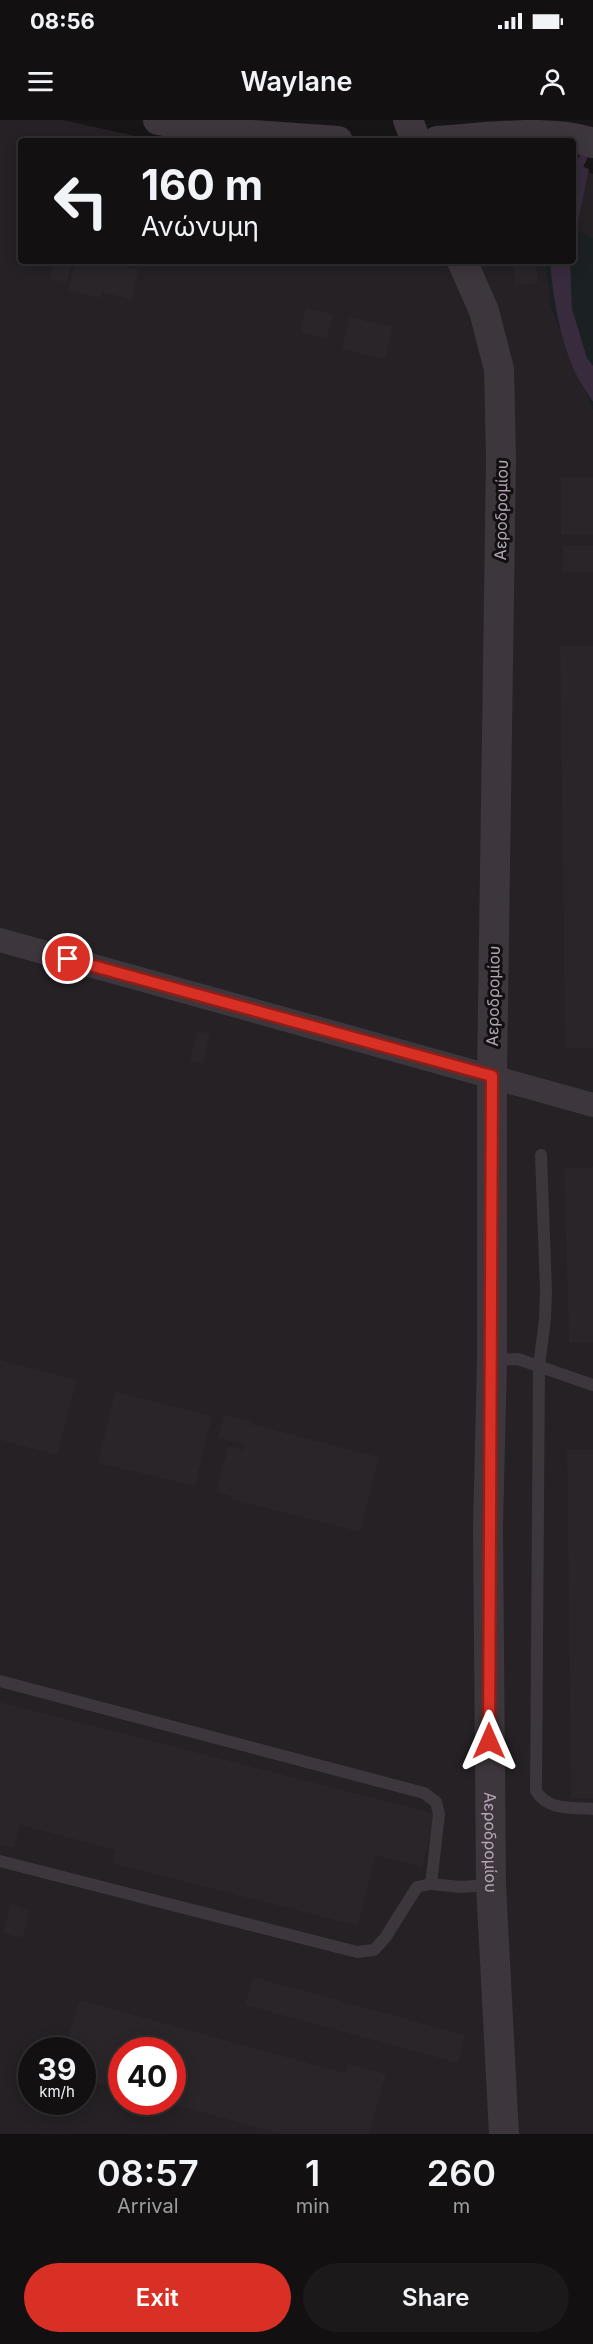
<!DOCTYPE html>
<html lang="en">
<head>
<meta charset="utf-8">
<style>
	body { margin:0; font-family:Inter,sans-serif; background:#1b191a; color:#f1f3f6; height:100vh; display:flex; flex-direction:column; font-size:22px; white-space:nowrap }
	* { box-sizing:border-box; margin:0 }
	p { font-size:20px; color:#9c9d9f }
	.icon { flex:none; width:33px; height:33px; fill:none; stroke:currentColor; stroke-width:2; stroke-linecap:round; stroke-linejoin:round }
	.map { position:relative; height:2014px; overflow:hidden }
	.details { display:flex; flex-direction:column; background:#121011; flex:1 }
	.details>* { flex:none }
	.top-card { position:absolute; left:18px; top:18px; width:558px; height:126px; border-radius:6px; box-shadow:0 3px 15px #0003,0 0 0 2px #313031; background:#121011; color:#f1f3f6; overflow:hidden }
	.speed { position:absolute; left:18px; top:1917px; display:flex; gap:12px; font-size:30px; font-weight:700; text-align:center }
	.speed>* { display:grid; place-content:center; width:78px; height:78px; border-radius:50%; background:#121011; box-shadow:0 3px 15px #0003,0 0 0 2px #313031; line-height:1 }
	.speed small { font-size:15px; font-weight:400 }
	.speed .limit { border:9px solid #d22; background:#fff; color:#111 }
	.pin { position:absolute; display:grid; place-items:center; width:51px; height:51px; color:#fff; margin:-26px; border:3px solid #fff; border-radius:50%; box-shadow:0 2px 6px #0007 }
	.me { position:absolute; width:66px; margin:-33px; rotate:0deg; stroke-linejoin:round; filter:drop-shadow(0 0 4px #0008) }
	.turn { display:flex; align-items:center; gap:21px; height:126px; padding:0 24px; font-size:27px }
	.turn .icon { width:78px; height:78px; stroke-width:2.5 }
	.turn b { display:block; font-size:42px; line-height:51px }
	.eta { display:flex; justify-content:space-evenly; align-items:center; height:102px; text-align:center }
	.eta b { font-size:36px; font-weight:600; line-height:42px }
	.primary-button { display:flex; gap:12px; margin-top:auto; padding:12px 24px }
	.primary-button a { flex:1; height:69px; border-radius:36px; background:#d93025; color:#fff; font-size:24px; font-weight:600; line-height:69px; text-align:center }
	.primary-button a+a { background:#1b191a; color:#f1f3f6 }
	.status { display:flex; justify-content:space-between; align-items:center; height:42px; padding:0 30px; background:#121011; direction:ltr }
	.status svg { height:16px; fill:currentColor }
	header { display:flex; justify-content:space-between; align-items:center; height:78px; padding:0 24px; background:#121011; font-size:27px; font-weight:600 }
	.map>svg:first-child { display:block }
</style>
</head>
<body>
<div class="status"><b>08:56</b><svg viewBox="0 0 49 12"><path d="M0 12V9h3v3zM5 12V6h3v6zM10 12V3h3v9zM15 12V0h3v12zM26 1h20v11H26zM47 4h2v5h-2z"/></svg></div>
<header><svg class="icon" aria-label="menu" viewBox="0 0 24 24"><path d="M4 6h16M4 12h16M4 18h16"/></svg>Waylane<svg class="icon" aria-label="person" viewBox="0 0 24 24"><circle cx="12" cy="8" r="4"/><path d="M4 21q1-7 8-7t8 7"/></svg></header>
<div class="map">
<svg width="593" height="2014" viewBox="0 0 593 2014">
	<rect width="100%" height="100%" fill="#181517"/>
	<path fill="#252124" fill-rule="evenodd" d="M 0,0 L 63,0 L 158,21 L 21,21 L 21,141 L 573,141 L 573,47 L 593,54 L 593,2014 L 0,2014 ZM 32,1930 L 82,1930 L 82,1982 L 32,1982 ZM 122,1930 L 172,1930 L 172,1982 L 122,1982 Z"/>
	<path fill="#1b2023" d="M 573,109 L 593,118 L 593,290 L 551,187 L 545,141 L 573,141 Z"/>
	<path fill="#372b3d" d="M 573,43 L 589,49 L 573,124 Z
		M 550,141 L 570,141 L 572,189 L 587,238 L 593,246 L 593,282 C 587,272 579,261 574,250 C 559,216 553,177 550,141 Z"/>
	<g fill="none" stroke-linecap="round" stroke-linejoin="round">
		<path stroke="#372b3d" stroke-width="8" d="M 573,58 L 589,26"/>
	</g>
	<path fill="#292528" d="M 54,141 L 73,141 L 67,163 L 49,159 Z
		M 79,141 L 91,141 L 109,145 L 109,143 L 139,150 L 132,180 L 102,172 L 101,178 L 68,170 L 74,146 L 78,147 Z
		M 513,141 L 536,141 L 538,163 L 515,165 Z
		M 306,188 L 333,194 L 327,219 L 300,212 Z
		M 349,197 L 393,207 L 385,239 L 342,229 Z
		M 561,357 L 593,357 L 593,415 L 561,415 Z
		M 563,426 L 593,426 L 593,452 L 563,452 Z
		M 560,526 L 593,526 L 593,928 L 565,928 Z
		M 197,911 L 210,914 L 203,944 L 190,940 Z
		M 593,1047 L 593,1223 L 569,1223 L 564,1048 Z
		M 0,1240 L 77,1260 L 57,1335 L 0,1320 Z
		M 115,1272 L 212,1296 L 195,1366 L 98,1343 Z
		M 224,1295 L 252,1302 L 251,1304 L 379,1337 L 360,1412 L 230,1379 L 231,1376 L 216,1372 L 228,1326 L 243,1330 L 244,1324 L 218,1318 Z
		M 567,1330 L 593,1330 L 593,1678 L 571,1678 Z
		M 0,1582 L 436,1694 L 422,1747 L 376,1735 L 358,1806 L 112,1743 L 116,1730 L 20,1705 L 14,1728 L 0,1724 Z
		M 11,1784 L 30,1790 L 23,1818 L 3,1813 Z
		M 253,1857 L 465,1915 L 458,1943 L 245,1885 Z
		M 79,1880 L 345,1953 L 348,1944 L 386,1954 L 369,2014 L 281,2014 L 165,1982 L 172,1982 L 172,1930 L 122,1930 L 122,1970 L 82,1959 L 82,1930 L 65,1930 Z"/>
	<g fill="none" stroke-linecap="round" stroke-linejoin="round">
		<path stroke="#3d363c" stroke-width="12" d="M 541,1035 L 546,1171 L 545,1199 L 539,1246 L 536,1671 C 548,1691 572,1687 593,1689
			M 492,1240 L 518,1239 L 593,1265
			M 0,1561 L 424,1673 L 436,1682 L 439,1694 L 431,1764
			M 0,1741 L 357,1832 L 374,1830 L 385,1818 L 417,1767 L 431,1764 L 460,1767 L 491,1765"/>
		<path stroke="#3d363c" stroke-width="24" d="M 0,820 L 593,985"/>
		<g stroke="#3d363c" stroke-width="30">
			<path d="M 158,0 L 252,15 L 338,21"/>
			<path d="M 408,0 L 416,21"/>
			<path d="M 437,21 C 482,18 551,8 593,23"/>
			<path id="s1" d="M 462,141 L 484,191 L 499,249 L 501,337 L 492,956 L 492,1240 L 488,1407 L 491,1765 L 504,2014"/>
		</g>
	</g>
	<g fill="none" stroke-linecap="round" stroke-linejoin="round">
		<defs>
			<path id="route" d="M 68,839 L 492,956 L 489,1621"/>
		</defs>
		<use href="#route" stroke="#8d1f18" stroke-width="15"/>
		<use href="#route" stroke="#d93025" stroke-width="10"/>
	</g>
	<g text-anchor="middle" stroke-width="6" stroke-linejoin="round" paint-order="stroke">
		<g font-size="16" fill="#b8a6b9" stroke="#131012">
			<text transform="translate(501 390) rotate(-89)" y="6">Αεροδρομίου</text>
			<text transform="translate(493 876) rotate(-89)" y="6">Αεροδρομίου</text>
			<text dy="6" stroke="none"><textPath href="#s1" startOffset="1588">Αεροδρομίου</textPath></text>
		</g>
	</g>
</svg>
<div class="speed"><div>39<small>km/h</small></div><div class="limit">40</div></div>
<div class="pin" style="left:68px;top:839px;background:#d93025"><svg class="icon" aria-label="arrive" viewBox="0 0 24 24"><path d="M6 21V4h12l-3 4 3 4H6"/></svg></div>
<svg class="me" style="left:489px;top:1621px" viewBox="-20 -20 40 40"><path d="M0-17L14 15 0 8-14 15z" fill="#d93025" stroke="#fff" stroke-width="4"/></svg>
<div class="top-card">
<div class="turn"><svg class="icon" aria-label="left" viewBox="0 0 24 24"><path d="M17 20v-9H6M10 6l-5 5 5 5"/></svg><div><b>160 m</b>Ανώνυμη</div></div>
</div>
</div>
<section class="details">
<div class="eta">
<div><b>08:57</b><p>Arrival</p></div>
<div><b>1</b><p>min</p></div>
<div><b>260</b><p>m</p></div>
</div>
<div class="primary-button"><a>Exit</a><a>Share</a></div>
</section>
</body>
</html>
